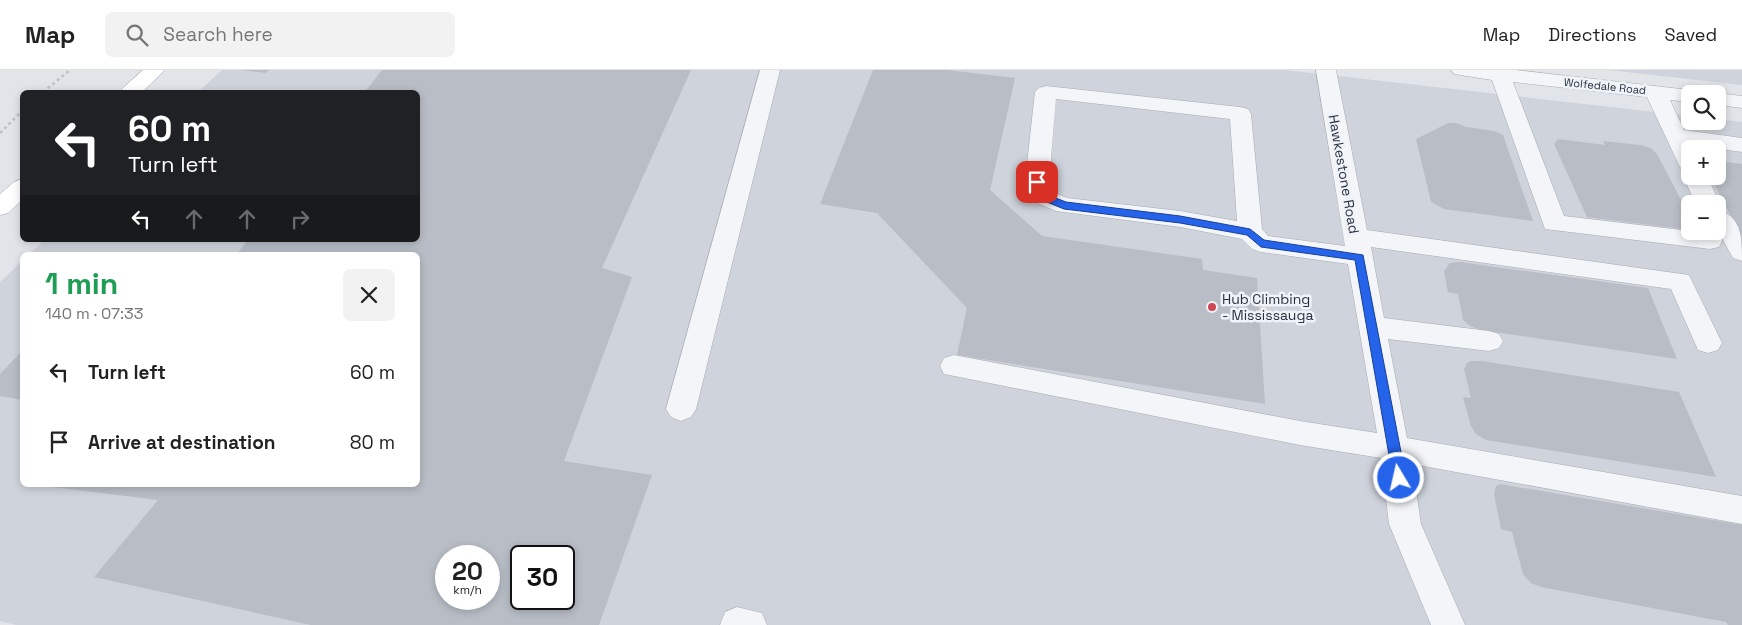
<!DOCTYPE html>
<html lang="en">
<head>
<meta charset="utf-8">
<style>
	body { margin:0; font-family:"Space Grotesk",sans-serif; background:#f2f2f2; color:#222; height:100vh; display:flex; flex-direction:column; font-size:19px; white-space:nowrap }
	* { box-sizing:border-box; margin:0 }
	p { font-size:16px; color:#767676 }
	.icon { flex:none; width:28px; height:28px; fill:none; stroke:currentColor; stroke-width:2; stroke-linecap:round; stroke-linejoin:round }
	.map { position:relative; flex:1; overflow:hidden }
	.side { position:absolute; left:20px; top:182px; width:400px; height:235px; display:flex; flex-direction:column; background:#fff; border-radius:8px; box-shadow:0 2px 8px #0003 }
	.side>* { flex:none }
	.hud { position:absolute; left:20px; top:20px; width:400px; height:152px; border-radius:8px; box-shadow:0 2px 8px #0003; background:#202124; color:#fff; overflow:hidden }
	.controls { position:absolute; left:1681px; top:15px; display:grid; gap:10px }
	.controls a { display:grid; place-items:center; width:45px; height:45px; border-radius:8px; background:#fff; box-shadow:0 2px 8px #0003; font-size:25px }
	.speed { position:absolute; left:435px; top:475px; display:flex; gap:10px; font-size:25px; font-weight:700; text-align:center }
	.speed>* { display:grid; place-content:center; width:65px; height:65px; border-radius:50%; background:#fff; box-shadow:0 2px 8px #0003; line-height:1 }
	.speed small { font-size:12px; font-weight:400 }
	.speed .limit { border:2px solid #111; border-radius:8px; background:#fff; color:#111 }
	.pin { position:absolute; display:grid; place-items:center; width:42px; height:42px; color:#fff; margin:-21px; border-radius:10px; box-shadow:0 2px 8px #0006 }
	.me { position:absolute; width:55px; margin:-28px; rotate:351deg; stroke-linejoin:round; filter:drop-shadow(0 0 4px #0008) }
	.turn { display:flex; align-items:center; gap:18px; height:105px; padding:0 25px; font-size:22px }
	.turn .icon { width:65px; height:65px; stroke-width:2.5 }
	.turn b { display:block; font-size:35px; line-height:42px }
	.lanes { display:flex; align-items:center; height:48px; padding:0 25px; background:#0003; justify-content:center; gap:25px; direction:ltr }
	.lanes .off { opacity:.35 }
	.round { display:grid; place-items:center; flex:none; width:52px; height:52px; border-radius:8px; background:#f2f2f2 }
	.head { display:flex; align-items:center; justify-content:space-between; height:85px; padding:0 25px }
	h1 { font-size:30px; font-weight:600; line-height:38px; color:#1e9e55 }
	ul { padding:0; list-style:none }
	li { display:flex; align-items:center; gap:15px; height:70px; padding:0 25px }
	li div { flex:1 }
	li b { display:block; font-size:19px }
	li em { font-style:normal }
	header { display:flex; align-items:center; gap:30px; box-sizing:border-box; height:70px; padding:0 25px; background:#fff; border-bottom:1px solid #e0e0e0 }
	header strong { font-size:24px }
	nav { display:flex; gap:28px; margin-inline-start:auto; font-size:18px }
	.search { width:350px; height:45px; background:#f2f2f2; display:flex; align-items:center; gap:12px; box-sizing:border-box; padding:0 18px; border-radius:8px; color:#767676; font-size:19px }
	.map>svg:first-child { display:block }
</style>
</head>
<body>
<header>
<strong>Map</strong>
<div class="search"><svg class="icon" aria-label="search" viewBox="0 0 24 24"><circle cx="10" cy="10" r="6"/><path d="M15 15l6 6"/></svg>Search here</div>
<nav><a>Map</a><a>Directions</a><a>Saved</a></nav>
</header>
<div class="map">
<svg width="1742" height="555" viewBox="0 0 1742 555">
	<rect width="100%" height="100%" fill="#e1e4e9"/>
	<path fill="#cfd3db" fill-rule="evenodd" d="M 222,0 L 1285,0 L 1690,46 L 1690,51 L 1718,51 L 1718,49 L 1742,52 L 1742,555 L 16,555 L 0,551 L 0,212 L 22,191 L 22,415 L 418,415 L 418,185 L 29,185 L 44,170 L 418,170 L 418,22 L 198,22 ZM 1690,79 L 1718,79 L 1718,106 L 1690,106 ZM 1690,134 L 1718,134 L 1718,161 L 1690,161 ZM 446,486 L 489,486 L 489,529 L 446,529 ZM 521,486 L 564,486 L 564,529 L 521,529 Z
		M 1609,0 L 1742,0 L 1742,15 Z"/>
	<path fill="#b8bdc6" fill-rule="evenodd" d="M 241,0 L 269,0 L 266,3 Z
		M 382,0 L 691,0 L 602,198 L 632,207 L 564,391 L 652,405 L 599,555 L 311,555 L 94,507 L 158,430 L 52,417 L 54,415 L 418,415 L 418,185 L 236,185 L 248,170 L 418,170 L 418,22 L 365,22 ZM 446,486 L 489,486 L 489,529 L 446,529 ZM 521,486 L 564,486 L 564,529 L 521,529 Z
		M 873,0 L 947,0 L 1015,8 L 990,120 L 1042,166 L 1202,189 L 1203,200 L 1257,208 L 1265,334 L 957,285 L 967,238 L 877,143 L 820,134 Z
		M 1448,53 L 1456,53 L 1466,57 L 1494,61 L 1503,65 L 1533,151 L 1444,139 L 1431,132 L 1416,69 Z
		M 1558,69 L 1605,75 L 1603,71 L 1640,75 L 1651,78 L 1657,84 L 1690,147 L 1690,160 L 1587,147 L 1554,74 Z
		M 1718,91 L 1742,94 L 1742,167 L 1710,106 L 1718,106 Z
		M 1460,192 L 1648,218 L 1677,289 L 1481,260 L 1470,256 L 1463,250 L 1458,224 L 1448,222 L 1444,201 L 1450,193 Z
		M 22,281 L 22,330 L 0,326 L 0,304 Z
		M 1471,291 L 1482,291 L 1679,322 L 1716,407 L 1486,370 L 1476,364 L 1471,356 L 1463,327 L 1471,328 L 1464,299 L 1467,293 Z
		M 1500,414 L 1742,455 L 1742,555 L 1728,555 L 1726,552 L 1541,517 L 1531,513 L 1523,504 L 1512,462 L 1501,459 L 1494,424 L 1496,416 Z"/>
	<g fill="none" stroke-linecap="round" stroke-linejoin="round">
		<defs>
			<path id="minor" d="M 760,0 L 780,0 L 696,339 L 691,347 L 681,351 L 671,347 L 666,339 Z
				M 1316,0 L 1336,0 L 1367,160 L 1689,205 L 1722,273 L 1718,280 L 1708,283 L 1698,280 L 1671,219 L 1371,177 L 1384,248 L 1489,261 L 1499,264 L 1503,271 L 1499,278 L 1489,281 L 1388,269 L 1407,368 L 1742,426 L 1742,454 L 1412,394 L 1421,454 L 1465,555 L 1431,555 L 1389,454 L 1381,388 L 1300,375 L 944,304 L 940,296 L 944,288 L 954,285 L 1300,351 L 1377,363 L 1348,194 L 1261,182 L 1252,179 L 1242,169 L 1180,157 L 1056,141 L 1032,131 L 1028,126 L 1025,112 L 1035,22 L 1039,18 L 1046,16 L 1240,37 L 1248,39 L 1251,44 L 1262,159 L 1268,166 L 1345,176 ZM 1056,29 L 1230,49 L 1237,151 L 1180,141 L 1067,128 L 1051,121 L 1049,112 Z
				M 1451,0 L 1516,0 L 1698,21 L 1699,24 L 1690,24 L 1690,32 L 1670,30 L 1684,60 L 1742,68 L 1742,82 L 1692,75 L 1693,79 L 1690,79 L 1690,106 L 1707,106 L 1720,134 L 1718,138 L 1718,134 L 1696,134 L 1683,106 L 1686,101 L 1682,100 L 1679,95 L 1647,27 L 1513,12 L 1564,146 L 1690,161 L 1718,161 L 1718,140 C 1742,147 1742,167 1742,191 L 1733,188 L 1722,168 L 1722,171 L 1719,177 L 1710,179 L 1545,159 L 1492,10 L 1454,4 Z
				M 1718,23 L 1742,26 L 1742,38 L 1718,35 L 1718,24 L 1713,24 Z
				M 737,537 L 762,543 L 767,555 L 720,555 L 725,542 Z"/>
			<path id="major" d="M 143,0 L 165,0 L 142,22 L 120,22 L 123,18 Z
				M 22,109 L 22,130 L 8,143 L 0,145 L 0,124 L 14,112 Z"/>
		</defs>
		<use href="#minor" stroke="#a6abb3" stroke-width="1"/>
		<use href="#major" stroke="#a0a7b5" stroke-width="1"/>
		<path stroke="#bec2c8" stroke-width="2.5" stroke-dasharray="3 3" stroke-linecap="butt" d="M 43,22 L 70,0
			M 0,63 L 22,41"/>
		<use href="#minor" fill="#f3f5f8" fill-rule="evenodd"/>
		<use href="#major" fill="#fff" fill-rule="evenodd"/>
	</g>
	<path fill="#2563eb" stroke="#184099" d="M 1037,108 L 1042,112 L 1045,124 L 1066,132 L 1180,146 L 1250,159 L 1264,170 L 1363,185 L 1406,408 L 1404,412 L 1399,413 L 1395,412 L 1393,408 L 1355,190 L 1261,177 L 1247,165 L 1180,153 L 1064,139 L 1037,128 L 1032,112 Z"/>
	<circle fill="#cd4755" stroke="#f0f3f7" stroke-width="2" cx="1212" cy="237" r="5"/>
	<g text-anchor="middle" stroke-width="5" stroke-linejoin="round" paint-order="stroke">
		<g font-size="11" fill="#293141" stroke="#f0f3f7">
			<text transform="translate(1605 16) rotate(6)" y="4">Wolfedale Road</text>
		</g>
		<g font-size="14" fill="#293141" stroke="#f0f3f7">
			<text transform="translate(1344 104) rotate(80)" y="5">Hawkestone Road</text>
		</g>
		<g font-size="14" fill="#293141" stroke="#f0f3f7" text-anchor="start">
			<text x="1222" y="234">Hub Climbing<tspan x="1222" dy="16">- Mississauga</tspan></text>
		</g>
	</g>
</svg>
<div class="controls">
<a><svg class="icon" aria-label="search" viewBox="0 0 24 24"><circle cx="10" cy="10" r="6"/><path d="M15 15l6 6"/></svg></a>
<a>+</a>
<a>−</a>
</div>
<div class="speed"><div>20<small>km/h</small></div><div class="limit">30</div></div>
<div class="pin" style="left:1037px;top:112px;background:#d93025"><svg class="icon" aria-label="arrive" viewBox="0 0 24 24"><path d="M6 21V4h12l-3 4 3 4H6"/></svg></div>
<svg class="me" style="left:1399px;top:408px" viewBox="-20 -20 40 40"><circle r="17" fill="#2563eb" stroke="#fff" stroke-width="3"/><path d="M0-11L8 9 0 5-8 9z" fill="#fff"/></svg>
<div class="hud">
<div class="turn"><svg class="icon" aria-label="left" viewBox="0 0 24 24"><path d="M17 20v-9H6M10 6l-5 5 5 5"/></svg><div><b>60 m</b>Turn left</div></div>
<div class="lanes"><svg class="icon" aria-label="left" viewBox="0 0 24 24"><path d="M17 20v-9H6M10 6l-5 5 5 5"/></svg><svg class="icon off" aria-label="ahead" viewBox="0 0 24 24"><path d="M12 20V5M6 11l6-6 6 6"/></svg><svg class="icon off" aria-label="ahead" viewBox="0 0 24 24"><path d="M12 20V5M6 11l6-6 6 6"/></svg><svg class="icon off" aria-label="right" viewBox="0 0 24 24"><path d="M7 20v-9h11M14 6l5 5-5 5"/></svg></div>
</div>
<section class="side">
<div class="head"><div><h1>1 min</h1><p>140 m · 07:33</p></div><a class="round"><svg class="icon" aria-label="close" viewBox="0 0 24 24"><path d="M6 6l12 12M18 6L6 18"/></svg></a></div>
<ul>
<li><svg class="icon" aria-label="left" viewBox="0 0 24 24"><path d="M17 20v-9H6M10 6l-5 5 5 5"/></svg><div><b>Turn left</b></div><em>60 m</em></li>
<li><svg class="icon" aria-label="arrive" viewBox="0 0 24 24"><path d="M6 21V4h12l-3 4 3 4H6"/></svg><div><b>Arrive at destination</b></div><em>80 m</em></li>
</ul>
</section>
</div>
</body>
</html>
